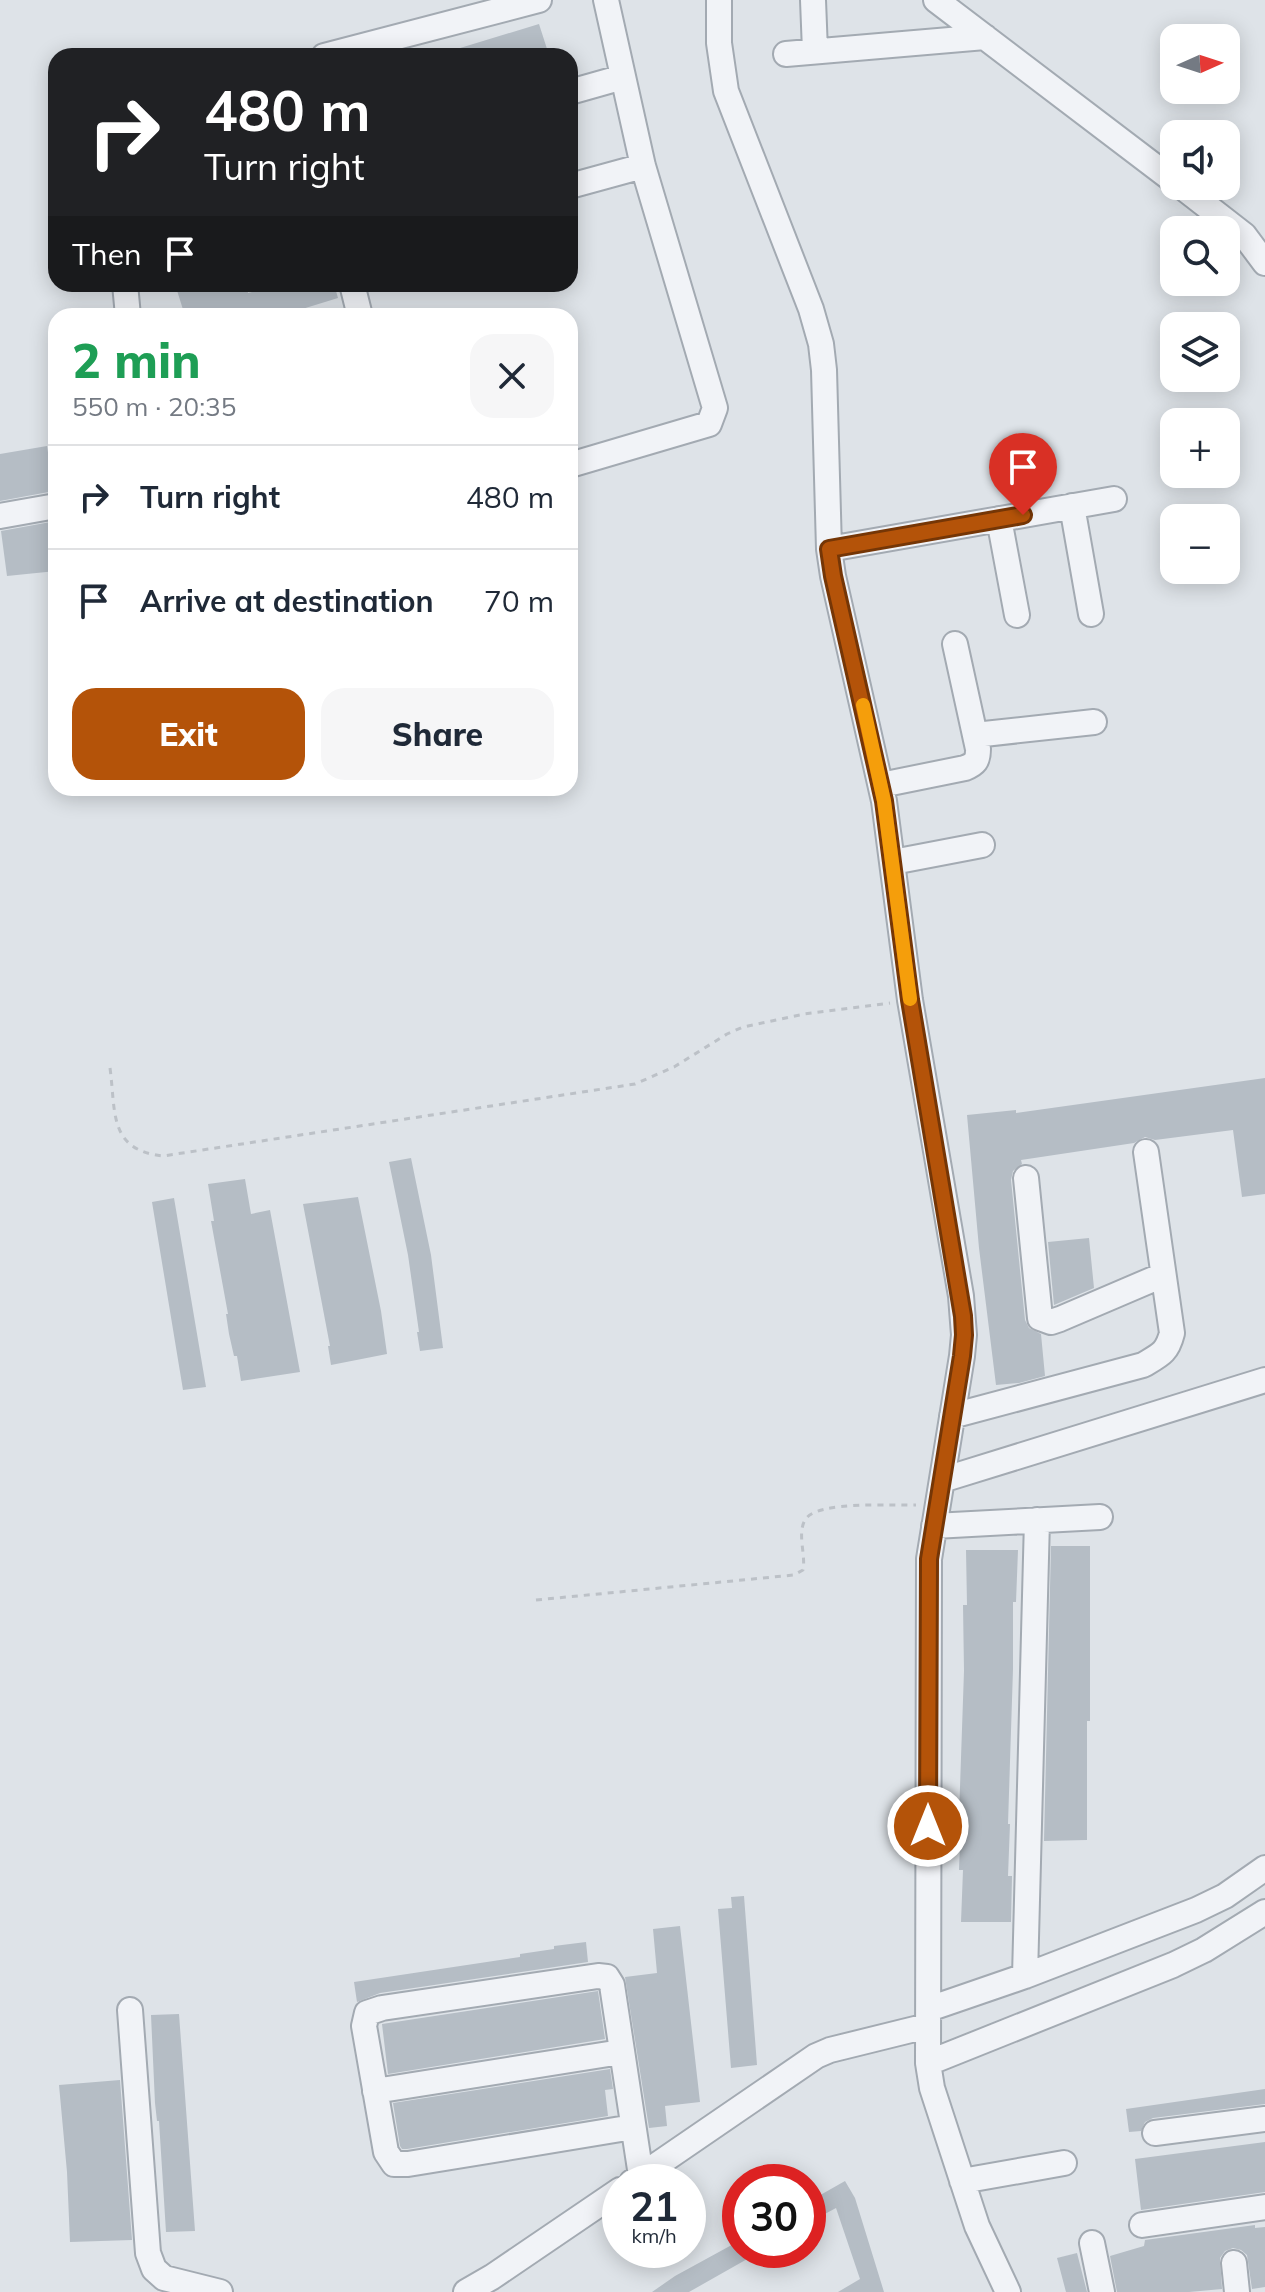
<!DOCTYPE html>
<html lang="en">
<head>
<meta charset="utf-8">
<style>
	body { margin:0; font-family:Mulish,sans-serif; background:#f6f6f7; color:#1f2937; height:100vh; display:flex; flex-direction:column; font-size:30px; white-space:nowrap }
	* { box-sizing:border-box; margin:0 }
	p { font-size:26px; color:#747a83 }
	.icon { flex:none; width:44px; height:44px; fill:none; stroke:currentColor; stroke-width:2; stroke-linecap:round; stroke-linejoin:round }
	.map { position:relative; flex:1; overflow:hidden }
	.sheet { position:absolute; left:48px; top:308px; width:530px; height:488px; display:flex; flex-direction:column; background:#fff; border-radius:24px; box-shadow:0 4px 20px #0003 }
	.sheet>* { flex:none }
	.guide { position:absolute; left:48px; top:48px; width:530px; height:244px; border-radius:24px; box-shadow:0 4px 20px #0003; background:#202124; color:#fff; overflow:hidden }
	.needle { width:52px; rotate:87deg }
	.controls { position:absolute; left:1160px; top:24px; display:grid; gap:16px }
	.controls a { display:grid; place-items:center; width:80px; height:80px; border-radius:16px; background:#fff; box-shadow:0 4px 20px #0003; font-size:40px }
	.speed { position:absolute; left:602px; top:2164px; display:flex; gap:16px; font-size:40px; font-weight:700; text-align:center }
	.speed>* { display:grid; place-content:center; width:104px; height:104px; border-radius:50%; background:#fff; box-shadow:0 4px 20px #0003; line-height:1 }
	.speed small { font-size:20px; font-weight:400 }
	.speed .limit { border:12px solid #d22; background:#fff; color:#111 }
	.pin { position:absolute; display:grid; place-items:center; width:68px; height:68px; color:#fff; margin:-82px -34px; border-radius:50% 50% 50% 0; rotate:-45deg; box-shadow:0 0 8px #0007 }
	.pin .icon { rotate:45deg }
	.me { position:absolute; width:88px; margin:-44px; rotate:0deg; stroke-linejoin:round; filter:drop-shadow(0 0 6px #0008) }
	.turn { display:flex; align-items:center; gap:28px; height:168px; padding:0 24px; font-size:36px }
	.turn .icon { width:104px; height:104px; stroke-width:2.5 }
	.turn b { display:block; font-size:56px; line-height:68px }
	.then { display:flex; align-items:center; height:76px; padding:0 24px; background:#0003; gap:16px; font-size:30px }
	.round { display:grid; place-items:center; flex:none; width:84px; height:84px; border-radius:24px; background:#f6f6f7 }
	.headline { display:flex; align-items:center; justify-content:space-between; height:136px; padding:0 24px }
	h1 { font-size:48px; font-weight:800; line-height:60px; color:#1e9e55 }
	.cta { display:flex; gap:16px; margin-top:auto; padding:16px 24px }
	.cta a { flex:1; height:92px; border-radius:24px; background:#b45309; color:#fff; font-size:32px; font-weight:800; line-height:92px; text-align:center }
	.cta a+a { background:#f6f6f7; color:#1f2937 }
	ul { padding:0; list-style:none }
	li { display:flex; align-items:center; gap:24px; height:104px; padding:0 24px; border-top:2px solid #e0e1e3 }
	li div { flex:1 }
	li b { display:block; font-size:30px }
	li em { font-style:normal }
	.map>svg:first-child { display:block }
</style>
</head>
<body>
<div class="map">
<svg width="1265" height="2292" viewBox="0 0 1265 2292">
	<rect width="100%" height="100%" fill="#dee3e8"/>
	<path fill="#b5bdc5" d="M 539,24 L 548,52 L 534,56 L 448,56 L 447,52 Z
		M 175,284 L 247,284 L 248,293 L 283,284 L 334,284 L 338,298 L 299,310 L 301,316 L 185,316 Z
		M 47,446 L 54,491 L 0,501 L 0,454 Z
		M 56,521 L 56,571 L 7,576 L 1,531 Z
		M 1265,1078 L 1265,1194 L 1242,1197 L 1233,1130 L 1155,1140 L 1145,1137 L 1134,1143 L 1021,1160 L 1022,1164 L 1013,1171 L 1011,1180 L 1025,1320 L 1029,1328 L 1041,1334 L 1045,1376 L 1019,1383 L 996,1385 L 979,1248 L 967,1115 L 1016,1110 L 1016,1113 Z
		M 411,1158 L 431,1255 L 443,1348 L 420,1351 L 417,1332 L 419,1332 L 408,1255 L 389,1162 Z
		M 245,1179 L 251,1214 L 270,1210 L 300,1372 L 241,1381 L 237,1356 L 234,1356 L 229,1334 L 226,1314 L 228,1314 L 211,1221 L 214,1221 L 208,1184 Z
		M 358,1197 L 381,1311 L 387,1354 L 331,1365 L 328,1346 L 330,1346 L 303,1204 Z
		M 174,1198 L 206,1387 L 183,1390 L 152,1202 Z
		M 1089,1238 L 1094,1288 L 1054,1305 L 1048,1242 Z
		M 1051,1546 L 1090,1546 L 1090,1721 L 1087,1721 L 1087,1840 L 1044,1841 Z
		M 966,1550 L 1018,1550 L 1016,1602 L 1013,1602 L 1013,1669 L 1008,1824 L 1010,1824 L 1008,1876 L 1012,1876 L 1011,1922 L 961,1922 L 963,1870 L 959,1870 L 961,1816 L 959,1816 L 964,1671 L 963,1605 L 967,1605 Z
		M 744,1896 L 757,2065 L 731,2068 L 718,1909 L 732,1908 L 731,1897 Z
		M 680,1926 L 700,2102 L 665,2106 L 667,2126 L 649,2128 L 625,1977 L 657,1973 L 653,1929 Z
		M 586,1942 L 588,1962 L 380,1993 L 357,2002 L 354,1982 L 520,1957 L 520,1954 L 554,1949 L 554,1946 Z
		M 598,1991 L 605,2039 L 388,2074 L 382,2024 Z
		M 179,2014 L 195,2231 L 166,2232 L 159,2121 L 157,2121 L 155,2103 L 151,2015 Z
		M 610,2069 L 613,2089 L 605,2090 L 608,2116 L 407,2149 L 402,2149 L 400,2146 L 393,2103 Z
		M 120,2080 L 132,2240 L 70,2242 L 67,2172 L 59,2085 Z
		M 1265,2089 L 1265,2104 L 1153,2118 L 1145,2122 L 1141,2131 L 1129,2132 L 1126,2109 Z
		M 1265,2142 L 1265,2192 L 1141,2210 L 1135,2159 Z
		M 845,2181 L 855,2198 L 884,2292 L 838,2292 L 860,2279 L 836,2208 L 808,2223 L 808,2202 Z
		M 1255,2225 L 1255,2228 L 1265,2227 L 1265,2287 L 1252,2289 L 1247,2255 L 1241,2250 L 1233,2248 L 1225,2251 L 1220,2258 L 1222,2289 L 1189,2292 L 1117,2292 L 1110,2256 L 1144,2246 L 1145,2240 Z
		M 739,2241 L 740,2250 L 744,2250 L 749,2258 L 689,2292 L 652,2292 L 675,2276 Z
		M 1077,2253 L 1087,2292 L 1066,2292 L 1057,2258 Z"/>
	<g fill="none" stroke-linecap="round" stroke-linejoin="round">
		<defs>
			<path id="minor" d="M 719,0 L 719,43 L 726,91 L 811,309 L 821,344 L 824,370 L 829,549 L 833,576 L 884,801 L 910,1000 L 961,1296 L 964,1335 L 962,1356 L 929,1559 L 928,2063 L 932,2088 L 977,2226 L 1008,2292
				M 813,0 L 815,51
				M 936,0 L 1174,181
				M 786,54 L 985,37
				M 324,56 L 539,0
				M 570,92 L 623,77
				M 570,186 L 643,166
				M 1181,186 L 1244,235 L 1265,263
				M 125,284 L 128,316
				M 352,284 L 360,316
				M 570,465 L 709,424 L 715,408 L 643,166 L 606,0
				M 1072,506 L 1091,614
				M 0,516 L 56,506
				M 999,519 L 1017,615
				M 829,549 L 1114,499
				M 975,735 L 1094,722
				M 881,785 L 965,768 C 975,764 978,761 978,749 L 955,644
				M 893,862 L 982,845
				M 1026,1178 L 1040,1318 L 1051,1322 L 1060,1319 L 1163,1275
				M 952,1416 L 1143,1365 C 1160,1355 1167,1353 1172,1333 L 1146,1152
				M 942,1480 L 1265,1380
				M 934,1526 L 1100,1517
				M 1025,1976 L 1037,1520
				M 929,2009 L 1025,1976 L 1196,1910 L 1225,1896 L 1265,1868
				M 130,2010 L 148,2253 L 154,2269 L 164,2278 L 220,2292
				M 928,2063 L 1173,1965 L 1204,1950 L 1265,1912
				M 375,2091 L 621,2052
				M 633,2127 L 408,2164 L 394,2164 L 386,2152 L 364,2026 L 367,2013 L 382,2008 L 598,1976 L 607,1977 L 612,1985 L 641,2176
				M 1155,2133 L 1265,2119
				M 962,2181 L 1064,2163
				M 632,2182 L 816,2056 L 830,2050 L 927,2026
				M 1142,2225 L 1265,2207
				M 1092,2243 L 1102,2292
				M 1234,2263 L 1237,2292
				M 466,2292 L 492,2277 L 620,2190"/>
		</defs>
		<use href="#minor" stroke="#a3aab2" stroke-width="28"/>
		<path stroke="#bcc1c7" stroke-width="3" stroke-dasharray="6 6" stroke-linecap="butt" d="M 110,1068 C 116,1112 108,1150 163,1156 L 635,1084 L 674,1067 L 727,1034 L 743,1027 L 804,1014 L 890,1003
			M 536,1600 L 794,1575 L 803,1570 C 806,1555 797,1534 805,1520 C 816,1500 894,1506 916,1505"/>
		<use href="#minor" stroke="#f1f3f7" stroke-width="24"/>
	</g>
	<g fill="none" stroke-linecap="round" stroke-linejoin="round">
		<defs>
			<path id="route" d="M 928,1826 L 929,1559 L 962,1356 L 964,1335 L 963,1316 L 910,1000 L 884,801 L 833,576 L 829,549 L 1023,515"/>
		</defs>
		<use href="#route" stroke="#753606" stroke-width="20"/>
		<use href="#route" stroke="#b45309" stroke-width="14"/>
		<path stroke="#f59e0b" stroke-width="14" d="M 863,705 L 884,801 L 910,999"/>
	</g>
</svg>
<div class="controls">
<a><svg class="needle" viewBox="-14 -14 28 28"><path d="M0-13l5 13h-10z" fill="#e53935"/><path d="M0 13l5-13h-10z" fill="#747a83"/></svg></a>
<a><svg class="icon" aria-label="sound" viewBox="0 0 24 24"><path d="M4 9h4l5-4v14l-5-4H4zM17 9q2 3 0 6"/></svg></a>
<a><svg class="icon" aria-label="search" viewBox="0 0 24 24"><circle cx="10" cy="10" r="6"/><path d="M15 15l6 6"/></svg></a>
<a><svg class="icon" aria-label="layers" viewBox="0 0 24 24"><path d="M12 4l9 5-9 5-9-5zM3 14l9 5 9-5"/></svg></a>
<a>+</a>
<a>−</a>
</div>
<div class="speed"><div>21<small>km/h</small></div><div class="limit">30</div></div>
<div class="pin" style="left:1023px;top:515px;background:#d93025"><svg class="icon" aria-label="arrive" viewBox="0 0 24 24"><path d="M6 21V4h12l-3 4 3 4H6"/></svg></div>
<svg class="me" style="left:928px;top:1826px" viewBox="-20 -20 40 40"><circle r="17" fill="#b45309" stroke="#fff" stroke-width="3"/><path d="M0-11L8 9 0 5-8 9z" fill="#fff"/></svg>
<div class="guide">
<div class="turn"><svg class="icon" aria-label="right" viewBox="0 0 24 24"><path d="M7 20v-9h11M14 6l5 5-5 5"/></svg><div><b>480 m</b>Turn right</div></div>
<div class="then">Then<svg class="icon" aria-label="arrive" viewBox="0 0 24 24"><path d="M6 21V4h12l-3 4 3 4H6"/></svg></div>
</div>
<section class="sheet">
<div class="headline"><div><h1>2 min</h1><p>550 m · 20:35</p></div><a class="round"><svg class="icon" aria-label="close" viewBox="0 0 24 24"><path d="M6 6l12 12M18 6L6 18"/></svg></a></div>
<ul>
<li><svg class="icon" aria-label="right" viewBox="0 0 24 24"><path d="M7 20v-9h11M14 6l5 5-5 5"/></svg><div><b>Turn right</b></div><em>480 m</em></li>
<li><svg class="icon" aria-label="arrive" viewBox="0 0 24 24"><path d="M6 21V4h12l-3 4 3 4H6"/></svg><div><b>Arrive at destination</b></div><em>70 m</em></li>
</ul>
<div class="cta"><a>Exit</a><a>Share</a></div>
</section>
</div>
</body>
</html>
